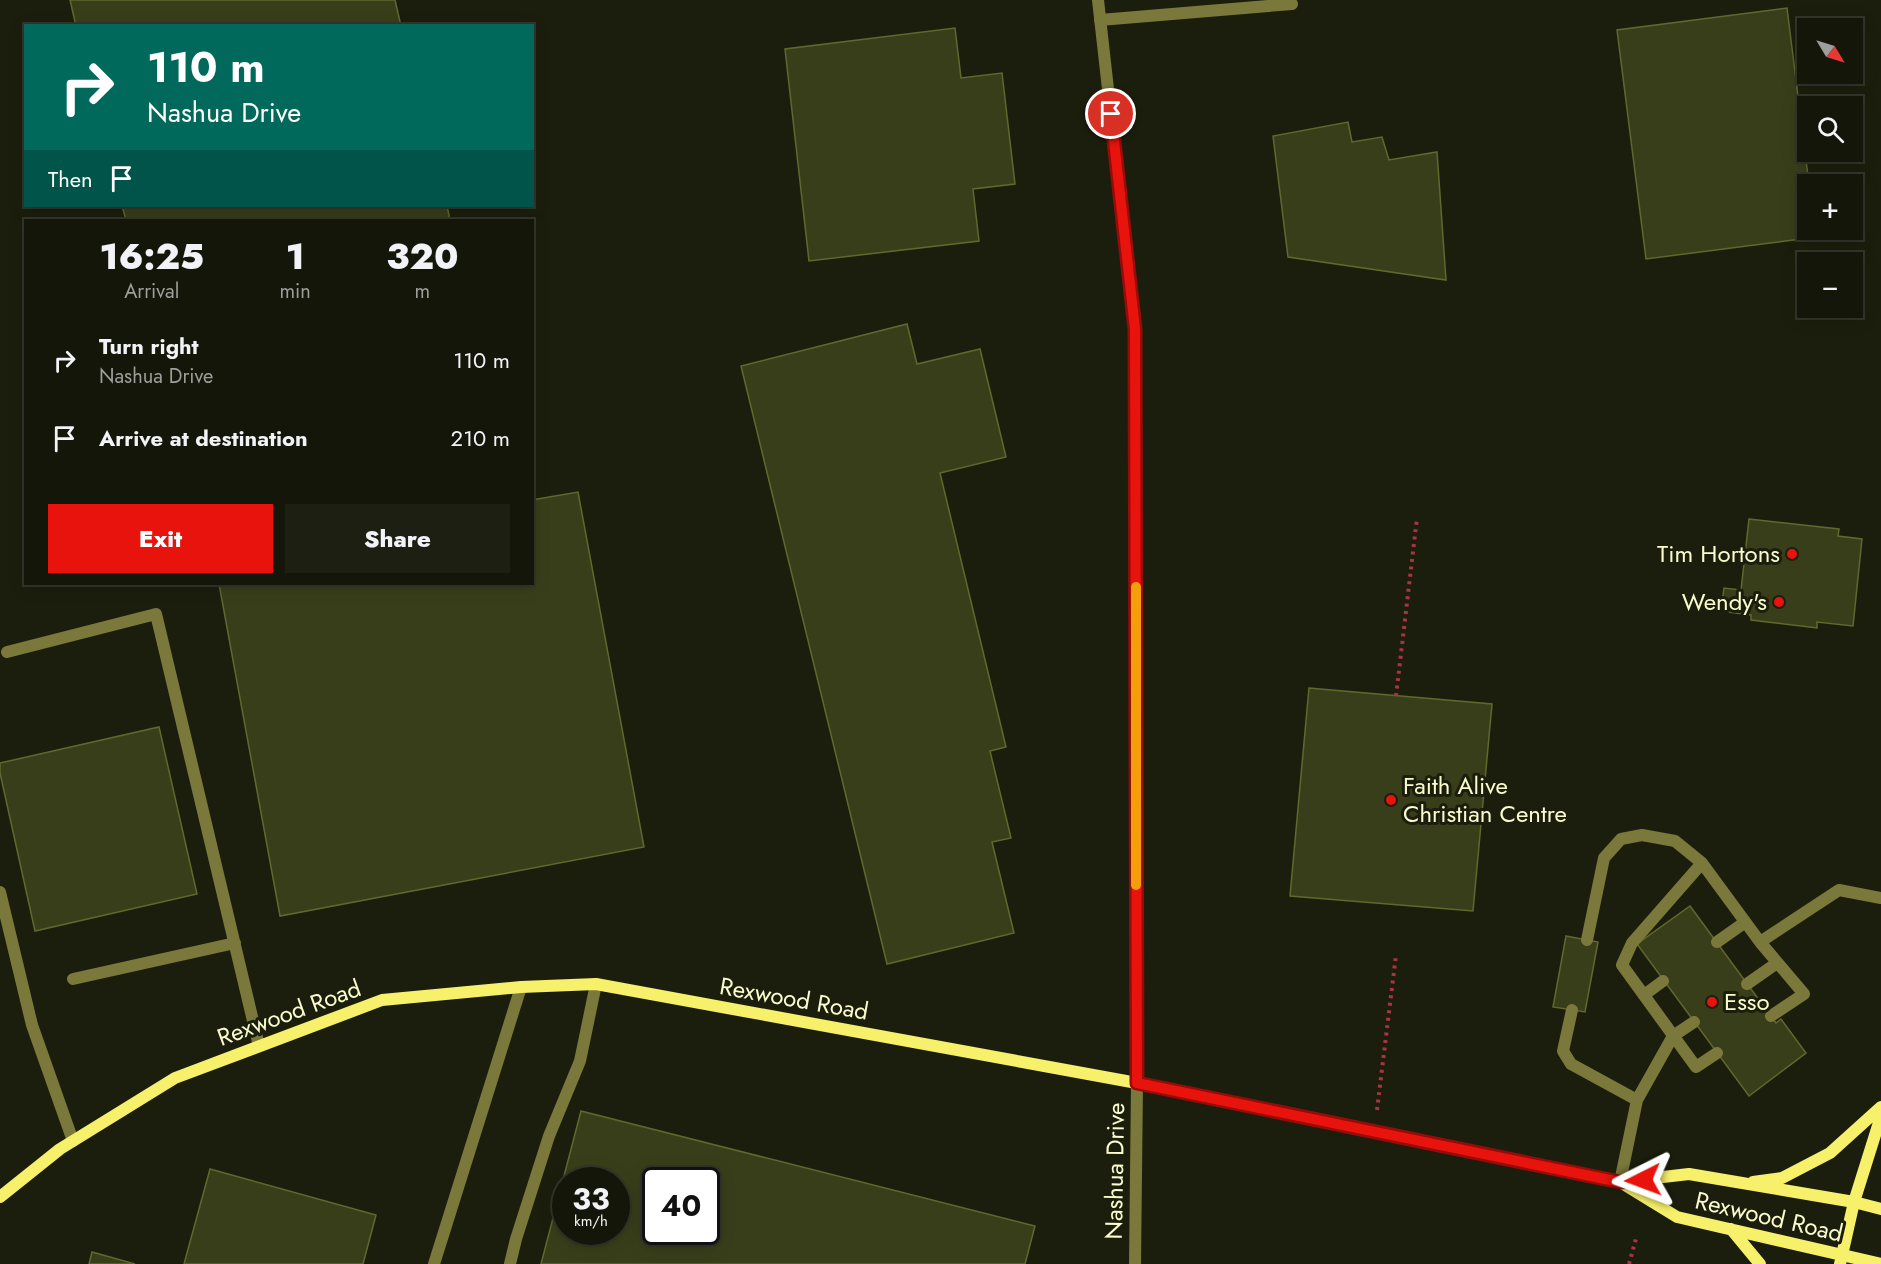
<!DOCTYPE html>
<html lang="en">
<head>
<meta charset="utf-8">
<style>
	body { margin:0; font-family:Jost,sans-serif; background:#1e1f13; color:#f1f3f6; height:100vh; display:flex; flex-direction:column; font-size:22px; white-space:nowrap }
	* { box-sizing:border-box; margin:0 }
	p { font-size:20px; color:#9d9f9c }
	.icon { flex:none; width:33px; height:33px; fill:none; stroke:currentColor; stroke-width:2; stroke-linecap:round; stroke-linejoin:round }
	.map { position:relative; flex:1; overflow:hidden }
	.sheet { position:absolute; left:24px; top:219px; width:510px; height:366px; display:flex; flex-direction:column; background:#15160a; border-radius:0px; box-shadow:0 3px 15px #0003,0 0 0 2px #34352b }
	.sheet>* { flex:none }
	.top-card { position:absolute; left:24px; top:24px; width:510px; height:183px; border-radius:0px; box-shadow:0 3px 15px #0003,0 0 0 2px #34352b; background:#00695c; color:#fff; overflow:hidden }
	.needle { width:39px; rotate:128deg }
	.controls { position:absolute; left:1797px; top:18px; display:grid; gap:12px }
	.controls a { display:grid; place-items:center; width:66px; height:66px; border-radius:0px; background:#15160a; box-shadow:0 3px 15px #0003,0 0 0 2px #34352b; font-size:30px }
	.speed { position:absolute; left:552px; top:1167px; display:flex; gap:12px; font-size:30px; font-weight:700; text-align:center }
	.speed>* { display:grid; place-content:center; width:78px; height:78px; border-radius:50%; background:#15160a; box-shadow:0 3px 15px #0003,0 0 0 2px #34352b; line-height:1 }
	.speed small { font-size:15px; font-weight:400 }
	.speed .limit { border:3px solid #111; border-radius:9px; background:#fff; color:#111 }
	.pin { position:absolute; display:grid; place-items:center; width:51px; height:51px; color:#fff; margin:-26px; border:3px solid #fff; border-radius:50%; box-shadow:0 2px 6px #0007 }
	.me { position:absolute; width:66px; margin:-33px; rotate:267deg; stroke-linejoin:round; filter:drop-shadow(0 0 4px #0008) }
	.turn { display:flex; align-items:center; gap:21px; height:126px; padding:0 24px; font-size:27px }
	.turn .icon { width:78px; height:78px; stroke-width:2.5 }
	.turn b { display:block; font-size:42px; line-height:51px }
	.then { display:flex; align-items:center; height:57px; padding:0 24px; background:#0003; gap:12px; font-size:22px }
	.eta { display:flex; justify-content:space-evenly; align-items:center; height:102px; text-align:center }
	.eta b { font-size:36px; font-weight:800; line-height:42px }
	.primary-button { display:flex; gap:12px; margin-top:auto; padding:12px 24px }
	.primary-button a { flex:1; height:69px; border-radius:0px; background:#e8130d; color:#fff; font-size:24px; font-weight:800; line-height:69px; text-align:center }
	.primary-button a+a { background:#1e1f13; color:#f1f3f6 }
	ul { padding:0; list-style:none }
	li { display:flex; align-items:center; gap:18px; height:78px; padding:0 24px }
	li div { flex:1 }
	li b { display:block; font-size:22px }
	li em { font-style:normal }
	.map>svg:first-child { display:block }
</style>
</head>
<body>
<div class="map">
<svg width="1881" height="1264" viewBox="0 0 1881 1264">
	<rect width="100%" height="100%" fill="#1c1e0d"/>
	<path fill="#393e1a" stroke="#61682e" stroke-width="1.5" fill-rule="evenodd" d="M 70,0 L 395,0 L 401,26 L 76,26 Z
		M 1787,8 L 1809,184 L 1808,184 L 1808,230 L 1815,230 L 1816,237 L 1646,259 L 1617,30 Z
		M 955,28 L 961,78 L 1002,73 L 1015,184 L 973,189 L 979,241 L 809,261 L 785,49 Z
		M 1348,122 L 1352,142 L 1382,137 L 1389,160 L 1437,152 L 1446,280 L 1288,257 L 1273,136 Z
		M 122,206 L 447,206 L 450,220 L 126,220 Z
		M 907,324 L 917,364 L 980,349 L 1006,457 L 940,473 L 1006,747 L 990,751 L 1011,838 L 992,842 L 1014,933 L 887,964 L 741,366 Z
		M 578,492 L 644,847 L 280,916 L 219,584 L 532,584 L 532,500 Z
		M 1749,519 L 1839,529 L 1838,536 L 1862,539 L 1853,626 L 1817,622 L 1817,628 L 1751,620 L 1751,615 L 1721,611 L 1724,588 L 1741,590 Z
		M 1309,688 L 1492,704 L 1473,911 L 1290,896 Z
		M 159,727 L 197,894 L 35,931 L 0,773 L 0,763 Z
		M 1690,906 L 1776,1023 L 1781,1019 L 1806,1053 L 1749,1096 L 1637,944 Z
		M 1566,936 L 1598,942 L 1585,1012 L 1553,1007 Z
		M 581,1111 L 1035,1226 L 1025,1264 L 541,1264 ZM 566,1180 L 616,1180 L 616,1232 L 566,1232 ZM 656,1180 L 706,1180 L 706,1232 L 656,1232 Z
		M 210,1169 L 376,1215 L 363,1264 L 184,1264 Z
		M 92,1252 L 135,1264 L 89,1264 Z"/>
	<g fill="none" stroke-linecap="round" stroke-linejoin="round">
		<path stroke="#a93443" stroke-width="4" stroke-dasharray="3 4.5" stroke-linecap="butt" d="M 1396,696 L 1417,518
			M 1377,1110 L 1396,955
			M 1629,1264 L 1637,1235"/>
		<path stroke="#7a783b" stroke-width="12" d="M 1100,20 L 1292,4
			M 7,652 L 156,614 L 259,1046
			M 0,892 L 32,1025 L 73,1141
			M 1587,940 L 1604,858 L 1621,839 L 1642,835 L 1675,841 L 1702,863
			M 1717,942 L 1744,923
			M 1760,942 L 1804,994 L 1771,1016
			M 73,979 L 235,943
			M 1747,984 L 1777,963
			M 1644,995 L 1663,981
			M 1572,1010 L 1563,1051 L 1571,1064 L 1637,1100
			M 1717,1053 L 1696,1067 L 1622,965 L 1632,943 L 1702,863 L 1760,942 L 1839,890 L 1881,898
			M 1620,1182 L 1637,1100 L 1673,1036 L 1694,1022
			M 434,1264 L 521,987
			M 510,1264 L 516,1239 L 549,1136 L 580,1061 L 596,984"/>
		<path stroke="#7a783b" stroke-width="12" d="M 1098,0 L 1135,329 L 1137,1083 L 1135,1264"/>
		<path stroke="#f7f06a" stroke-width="12" d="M 1620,1182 L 1677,1217 L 1881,1264
			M 1753,1182 L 1782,1178 L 1830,1153 L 1881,1107
			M 0,1197 L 60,1149 L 175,1078 L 382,1000 L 521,987 L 596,984 L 1137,1083 L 1620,1182 L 1689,1174 L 1854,1202 L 1881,1209
			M 1731,1229 L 1760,1264
			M 1840,1264 L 1854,1202 L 1881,1116"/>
	</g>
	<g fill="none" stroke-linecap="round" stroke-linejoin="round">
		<defs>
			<path id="route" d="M 1111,114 L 1135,329 L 1137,1083 L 1620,1182 L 1643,1180"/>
		</defs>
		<use href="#route" stroke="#970c08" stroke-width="15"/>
		<use href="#route" stroke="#e8130d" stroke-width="10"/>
		<path stroke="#f59e0b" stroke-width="10" d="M 1136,587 L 1136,885"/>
	</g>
	<g fill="#e8130d" stroke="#1c1e0d" stroke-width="2">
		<circle cx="1792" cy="554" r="6"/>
		<circle cx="1779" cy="602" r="6"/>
		<circle cx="1391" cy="800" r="6"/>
		<circle cx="1712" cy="1002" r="6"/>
	</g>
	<g text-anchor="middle" stroke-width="6" stroke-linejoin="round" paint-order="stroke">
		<g font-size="24" fill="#fafccd" stroke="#1c1e0d" text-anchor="end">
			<text x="1780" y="562">Tim Hortons</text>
			<text x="1767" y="610">Wendy's</text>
			<text x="1403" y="794" text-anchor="start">Faith Alive<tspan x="1403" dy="28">Christian Centre</tspan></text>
			<text x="1724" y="1010" text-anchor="start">Esso</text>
		</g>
		<g font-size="24" fill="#fafccd" stroke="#1c1e0d">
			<text transform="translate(794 999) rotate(10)" y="8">Rexwood Road</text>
			<text transform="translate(289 1013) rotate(-20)" y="8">Rexwood Road</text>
			<text transform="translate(1115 1171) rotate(-89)" y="8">Nashua Drive</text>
			<text transform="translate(1769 1217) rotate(13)" y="8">Rexwood Road</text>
		</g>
	</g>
</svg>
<div class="controls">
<a><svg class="needle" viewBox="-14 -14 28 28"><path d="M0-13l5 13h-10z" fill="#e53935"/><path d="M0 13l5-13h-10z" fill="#9d9f9c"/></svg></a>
<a><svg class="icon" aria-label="search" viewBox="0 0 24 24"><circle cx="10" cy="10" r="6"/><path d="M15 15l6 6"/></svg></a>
<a>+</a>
<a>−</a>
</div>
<div class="speed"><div>33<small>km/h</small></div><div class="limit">40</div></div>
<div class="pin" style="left:1111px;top:114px;background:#d93025"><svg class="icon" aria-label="arrive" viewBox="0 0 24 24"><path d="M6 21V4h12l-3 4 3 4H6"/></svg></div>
<svg class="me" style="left:1643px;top:1180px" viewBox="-20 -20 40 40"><path d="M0-17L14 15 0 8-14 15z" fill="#e8130d" stroke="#fff" stroke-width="4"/></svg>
<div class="top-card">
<div class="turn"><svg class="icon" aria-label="right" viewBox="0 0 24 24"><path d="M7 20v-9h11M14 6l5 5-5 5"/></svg><div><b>110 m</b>Nashua Drive</div></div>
<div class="then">Then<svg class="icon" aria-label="arrive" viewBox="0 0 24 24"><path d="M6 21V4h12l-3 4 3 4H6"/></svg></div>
</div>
<section class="sheet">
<div class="eta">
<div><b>16:25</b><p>Arrival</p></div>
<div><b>1</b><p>min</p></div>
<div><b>320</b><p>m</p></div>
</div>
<ul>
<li><svg class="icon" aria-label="right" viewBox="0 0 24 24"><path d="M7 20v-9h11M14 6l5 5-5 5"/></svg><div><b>Turn right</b><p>Nashua Drive</p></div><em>110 m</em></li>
<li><svg class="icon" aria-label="arrive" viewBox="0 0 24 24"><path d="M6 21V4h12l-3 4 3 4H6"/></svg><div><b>Arrive at destination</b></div><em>210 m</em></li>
</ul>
<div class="primary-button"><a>Exit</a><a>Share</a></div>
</section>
</div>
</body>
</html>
